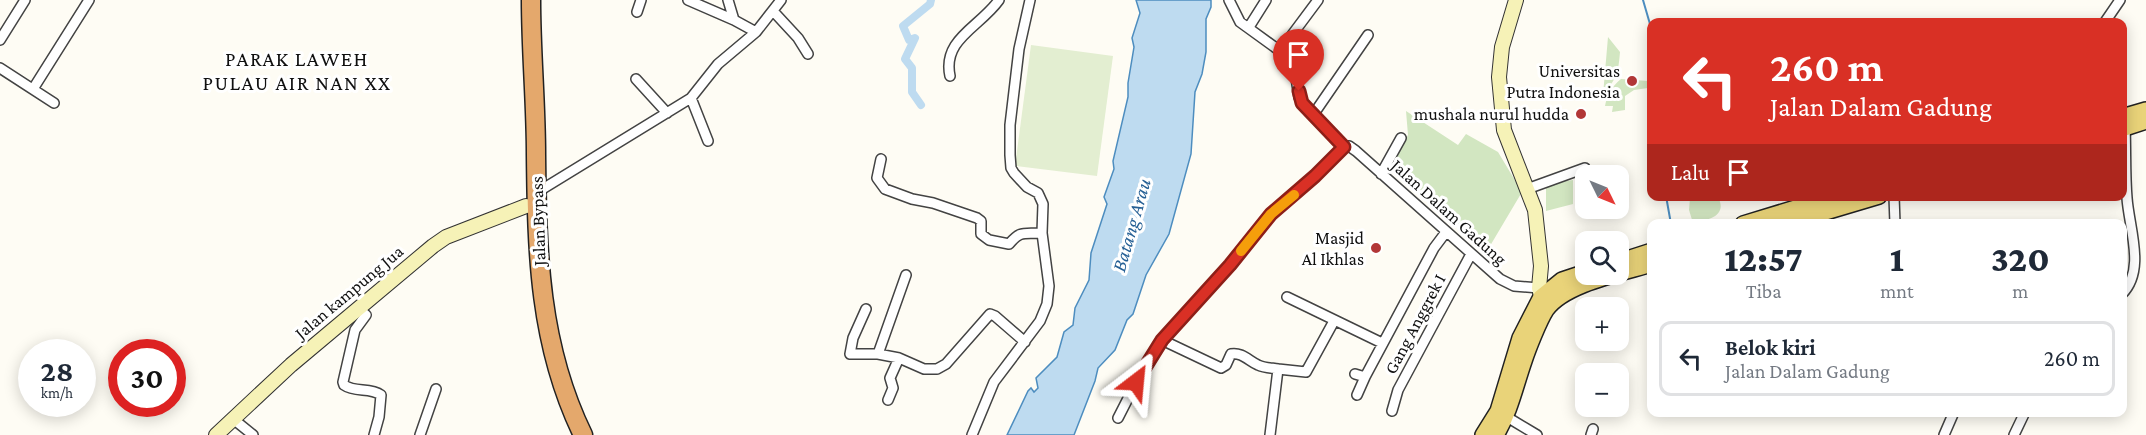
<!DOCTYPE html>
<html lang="id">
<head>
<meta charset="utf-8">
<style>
	body { margin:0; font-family:"Crimson Pro",serif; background:#f6f6f7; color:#1f2937; height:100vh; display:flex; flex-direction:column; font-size:22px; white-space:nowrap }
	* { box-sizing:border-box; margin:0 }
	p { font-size:20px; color:#747a83 }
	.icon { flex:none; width:33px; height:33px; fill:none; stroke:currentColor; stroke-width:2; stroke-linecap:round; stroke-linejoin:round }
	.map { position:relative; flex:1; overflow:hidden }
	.side { position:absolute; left:1647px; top:219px; width:480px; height:198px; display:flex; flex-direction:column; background:#fff; border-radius:12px; box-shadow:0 3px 15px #0003 }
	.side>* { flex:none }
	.banner { position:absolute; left:1647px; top:18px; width:480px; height:183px; border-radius:12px; box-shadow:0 3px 15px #0003; background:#d93025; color:#fff; overflow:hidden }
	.needle { width:39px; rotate:133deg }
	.buttons { position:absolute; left:1575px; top:165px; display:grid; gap:12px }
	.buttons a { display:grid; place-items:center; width:54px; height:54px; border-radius:12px; background:#fff; box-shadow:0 3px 15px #0003; font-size:30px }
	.speed { position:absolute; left:18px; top:339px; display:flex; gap:12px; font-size:30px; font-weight:700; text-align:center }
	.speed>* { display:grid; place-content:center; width:78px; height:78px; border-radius:50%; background:#fff; box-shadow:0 3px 15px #0003; line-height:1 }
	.speed small { font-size:15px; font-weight:400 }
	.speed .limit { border:9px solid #d22; background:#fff; color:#111 }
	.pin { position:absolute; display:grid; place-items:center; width:51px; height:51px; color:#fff; margin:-62px -26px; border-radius:50% 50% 50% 0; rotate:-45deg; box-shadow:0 0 6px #0007 }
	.pin .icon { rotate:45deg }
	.me { position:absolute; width:66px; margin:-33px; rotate:29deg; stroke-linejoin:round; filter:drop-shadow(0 0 4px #0008) }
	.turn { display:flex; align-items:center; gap:21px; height:126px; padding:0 24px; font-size:27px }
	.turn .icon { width:78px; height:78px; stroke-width:2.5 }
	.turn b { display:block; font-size:42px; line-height:51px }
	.then { display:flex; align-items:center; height:57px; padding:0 24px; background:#0003; gap:12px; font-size:22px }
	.eta { display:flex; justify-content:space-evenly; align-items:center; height:102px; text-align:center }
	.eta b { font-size:36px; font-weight:800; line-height:42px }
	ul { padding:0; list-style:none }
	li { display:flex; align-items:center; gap:18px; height:75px; margin:0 12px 9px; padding:0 12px; border:3px solid #e0e1e3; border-radius:12px }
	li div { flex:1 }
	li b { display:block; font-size:22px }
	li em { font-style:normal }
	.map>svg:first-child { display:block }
</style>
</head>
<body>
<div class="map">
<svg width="2146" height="435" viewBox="0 0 2146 435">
	<rect width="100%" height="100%" fill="#fefcf4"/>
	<path fill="#d2e6c1" d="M 1608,37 L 1620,52 C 1618,75 1617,77 1603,95 Z
		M 1621,79 L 1648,81 L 1648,88 L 1634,90 L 1625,96 L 1625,110 L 1612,112 L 1613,106 L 1605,106 C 1607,95 1612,86 1621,79 Z
		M 1406,111 L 1458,145 L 1466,134 L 1498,152 L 1522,192 L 1487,251 L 1393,165 L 1408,135 Z
		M 1573,180 L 1573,204 L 1546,211 L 1546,184 Z
		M 1692,196 L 1708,200 L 1709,197 L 1718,197 C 1728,216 1708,220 1693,223 L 1689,210 L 1690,198 Z"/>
	<path fill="#e3eed1" d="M 1031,45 L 1113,56 L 1097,176 L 1015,166 Z"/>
	<path fill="#bedbf0" stroke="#4d8dbf" stroke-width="1.5" d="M 1136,0 L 1211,0 L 1211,7 L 1206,19 L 1206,52 L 1202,74 L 1195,92 L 1191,154 L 1169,234 L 1146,275 L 1133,314 L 1127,320 L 1115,350 L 1098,368 L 1095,381 L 1074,435 L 1007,435 L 1028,391 L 1031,388 L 1034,392 L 1038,388 L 1036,378 L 1057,357 L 1064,332 L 1073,325 L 1075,308 L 1089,280 L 1091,253 L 1107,204 L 1104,197 L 1114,169 L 1113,161 L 1128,97 L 1128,83 L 1134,47 L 1132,38 L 1140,13 Z"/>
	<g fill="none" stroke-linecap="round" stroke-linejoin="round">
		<path stroke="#4d8dbf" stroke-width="2" d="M 1643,0 L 1652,31
			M 1666,196 L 1671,224"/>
		<path stroke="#bedbf0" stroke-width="8" d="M 921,105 L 912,92 L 912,68 L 905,59 L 915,38 L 909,40 L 903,26 L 930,4 L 931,0"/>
		<defs>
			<path id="street" d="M 688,0 L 734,20 L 728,0
				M 1229,0 L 1240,22 L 1280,51 L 1296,78 L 1299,97 L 1302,103 L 1344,147 L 1349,146 L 1356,151 L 1500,279 L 1514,286 L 1539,288
				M 773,11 L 798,38 L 808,54
				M 637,12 L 641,0
				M 734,20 L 756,32
				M 2105,22 L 2120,0
				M 1249,27 L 1266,0
				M 0,40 L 25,0
				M 1280,51 L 1318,0
				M 0,68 L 54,103
				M 950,76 C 942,39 980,27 999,0
				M 636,79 L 667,113
				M 33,89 L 89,0
				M 691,98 L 708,141
				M 1313,115 L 1368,35
				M 881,159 L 877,178 L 885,189 L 912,199 L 933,203 L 977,218 L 981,221 L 981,234 L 989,240 L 1009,244 C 1021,230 1023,234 1042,233
				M 1381,174 L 1401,138
				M 1527,189 L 1585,168
				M 536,193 L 691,98 L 718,64 L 756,32 L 781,0
				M 1894,196 L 1895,224
				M 906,275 L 878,354 L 899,358 L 924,369 L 937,369 L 946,364 L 990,314 L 995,316 L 1025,342
				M 2122,294 C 2146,270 2129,228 2127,198 C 2125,175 2126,151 2125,128
				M 1287,297 L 1382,343
				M 359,309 L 366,315 L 355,330 L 343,382 L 344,385 C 355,393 370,387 381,395 L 379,417 L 374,435
				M 866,309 L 853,338 L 850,354 L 878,354
				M 1162,340 L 1221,368 L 1226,365 L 1231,354 C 1242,352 1249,361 1258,365 C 1264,368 1272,368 1278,369
				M 1355,374 L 1365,377 L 1434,248 L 1446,232
				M 1357,395 L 1365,377
				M 888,400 L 893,388 L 890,378 L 899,358
				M 1392,411 L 1398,390 L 1471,254
				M 1507,417 L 1537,435
				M 232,418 L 253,435
				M 1118,418 L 1144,367 L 1162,340 L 1230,265 L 1271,214 L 1315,176 L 1344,147
				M 420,435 L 436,389
				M 972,435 L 994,382 L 1040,321 L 1047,304 L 1049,286 L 1042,233 L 1043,204 L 1038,193 L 1027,187 L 1014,173 L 1011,168 L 1010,155 L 1010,125 L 1019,49 L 1030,0
				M 1270,435 L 1278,369 L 1306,372 L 1334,321
				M 1591,435 L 1593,429
				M 1944,435 L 1954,412
				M 2014,435 L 2025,412"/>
			<path id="secondary" d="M 1516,0 L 1502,47 L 1499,77 L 1504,130 L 1535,210 L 1541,266 L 1539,288 L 1544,307
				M 216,435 L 291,365 L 433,246 L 446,237 L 526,206"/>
			<path id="primary" d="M 2122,117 L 2146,110
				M 2122,129 L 2146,121
				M 1743,224 L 1835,196
				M 1785,224 L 1879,196
				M 1618,262 L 1652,251
				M 1483,435 L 1498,411 L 1520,338 L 1541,297 L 1562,280 L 1586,272
				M 1496,435 C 1510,412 1515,387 1524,361 C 1528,349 1539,321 1546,310 C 1564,284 1622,273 1652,264"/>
			<path id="highway" d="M 531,0 C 531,52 536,103 536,155 C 537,253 539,345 583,435"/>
		</defs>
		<use href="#street" stroke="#434343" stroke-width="12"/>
		<use href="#secondary" stroke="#323232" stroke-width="16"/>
		<use href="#primary" stroke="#212121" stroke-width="18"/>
		<use href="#highway" stroke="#212121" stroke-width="21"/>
		<use href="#street" stroke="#fff" stroke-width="9"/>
		<use href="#secondary" stroke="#f6f2b7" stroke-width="14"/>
		<use href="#primary" stroke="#e9d379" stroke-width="15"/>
		<use href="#highway" stroke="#e4a86c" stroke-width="18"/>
	</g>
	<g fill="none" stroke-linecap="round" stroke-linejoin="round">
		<defs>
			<path id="route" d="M 1136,382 L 1162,340 L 1230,265 L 1271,214 L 1315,176 L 1344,147 L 1302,103 L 1299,91"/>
		</defs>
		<use href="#route" stroke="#8d1f18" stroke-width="15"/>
		<use href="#route" stroke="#d93025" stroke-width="10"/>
		<path stroke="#f59e0b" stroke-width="10" d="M 1241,251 L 1271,214 L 1294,195"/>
	</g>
	<g fill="#b23737" stroke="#fff" stroke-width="2">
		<circle cx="1632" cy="81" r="6"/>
		<circle cx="1581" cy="114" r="6"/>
		<circle cx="1376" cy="248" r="6"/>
	</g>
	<g text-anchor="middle" stroke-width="6" stroke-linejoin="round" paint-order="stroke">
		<g font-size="18" fill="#101010" stroke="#fff" text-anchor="end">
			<text x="1620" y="77">Universitas<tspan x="1620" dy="21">Putra Indonesia</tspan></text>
			<text x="1569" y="120">mushala nurul hudda</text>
			<text x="1364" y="244">Masjid<tspan x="1364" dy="21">Al Ikhlas</tspan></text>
		</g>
		<g font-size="18" fill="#101010" stroke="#fff">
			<text transform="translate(1449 212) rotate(42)" y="6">Jalan Dalam Gadung</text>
			<text transform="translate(538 221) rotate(-92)" y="6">Jalan Bypass</text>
			<text transform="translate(349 292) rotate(-40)" y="6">Jalan kampung Jua</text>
			<text transform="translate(1415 324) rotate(-62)" y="6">Gang Anggrek I</text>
		</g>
		<g font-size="20" font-style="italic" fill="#266095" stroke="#fff">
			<text transform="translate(1131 225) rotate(-74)" y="7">Batang Arau</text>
		</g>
		<g font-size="21" letter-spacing="1.5" fill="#101010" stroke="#fff">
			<text x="297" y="66">PARAK LAWEH<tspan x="297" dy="24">PULAU AIR NAN XX</tspan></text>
		</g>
	</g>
</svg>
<div class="buttons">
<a><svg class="needle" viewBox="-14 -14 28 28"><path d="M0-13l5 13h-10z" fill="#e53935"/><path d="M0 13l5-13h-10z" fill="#747a83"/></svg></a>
<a><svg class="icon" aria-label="search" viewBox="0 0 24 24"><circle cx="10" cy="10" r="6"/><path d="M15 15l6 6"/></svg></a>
<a>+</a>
<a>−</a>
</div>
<div class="speed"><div>28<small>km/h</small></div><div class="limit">30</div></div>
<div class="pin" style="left:1299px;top:91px;background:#d93025"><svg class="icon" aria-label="arrive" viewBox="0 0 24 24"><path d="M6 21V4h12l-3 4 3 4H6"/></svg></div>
<svg class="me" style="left:1136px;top:382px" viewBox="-20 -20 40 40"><path d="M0-17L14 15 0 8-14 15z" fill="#d93025" stroke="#fff" stroke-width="4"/></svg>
<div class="banner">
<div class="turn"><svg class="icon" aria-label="left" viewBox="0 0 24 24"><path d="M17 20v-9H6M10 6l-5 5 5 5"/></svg><div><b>260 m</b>Jalan Dalam Gadung</div></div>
<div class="then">Lalu<svg class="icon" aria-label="arrive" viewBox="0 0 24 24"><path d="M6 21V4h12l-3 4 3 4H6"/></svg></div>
</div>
<section class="side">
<div class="eta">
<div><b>12:57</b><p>Tiba</p></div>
<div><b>1</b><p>mnt</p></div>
<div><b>320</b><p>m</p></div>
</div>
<ul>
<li><svg class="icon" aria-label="left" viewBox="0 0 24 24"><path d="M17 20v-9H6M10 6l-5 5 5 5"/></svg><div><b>Belok kiri</b><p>Jalan Dalam Gadung</p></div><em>260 m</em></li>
</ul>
</section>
</div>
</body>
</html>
